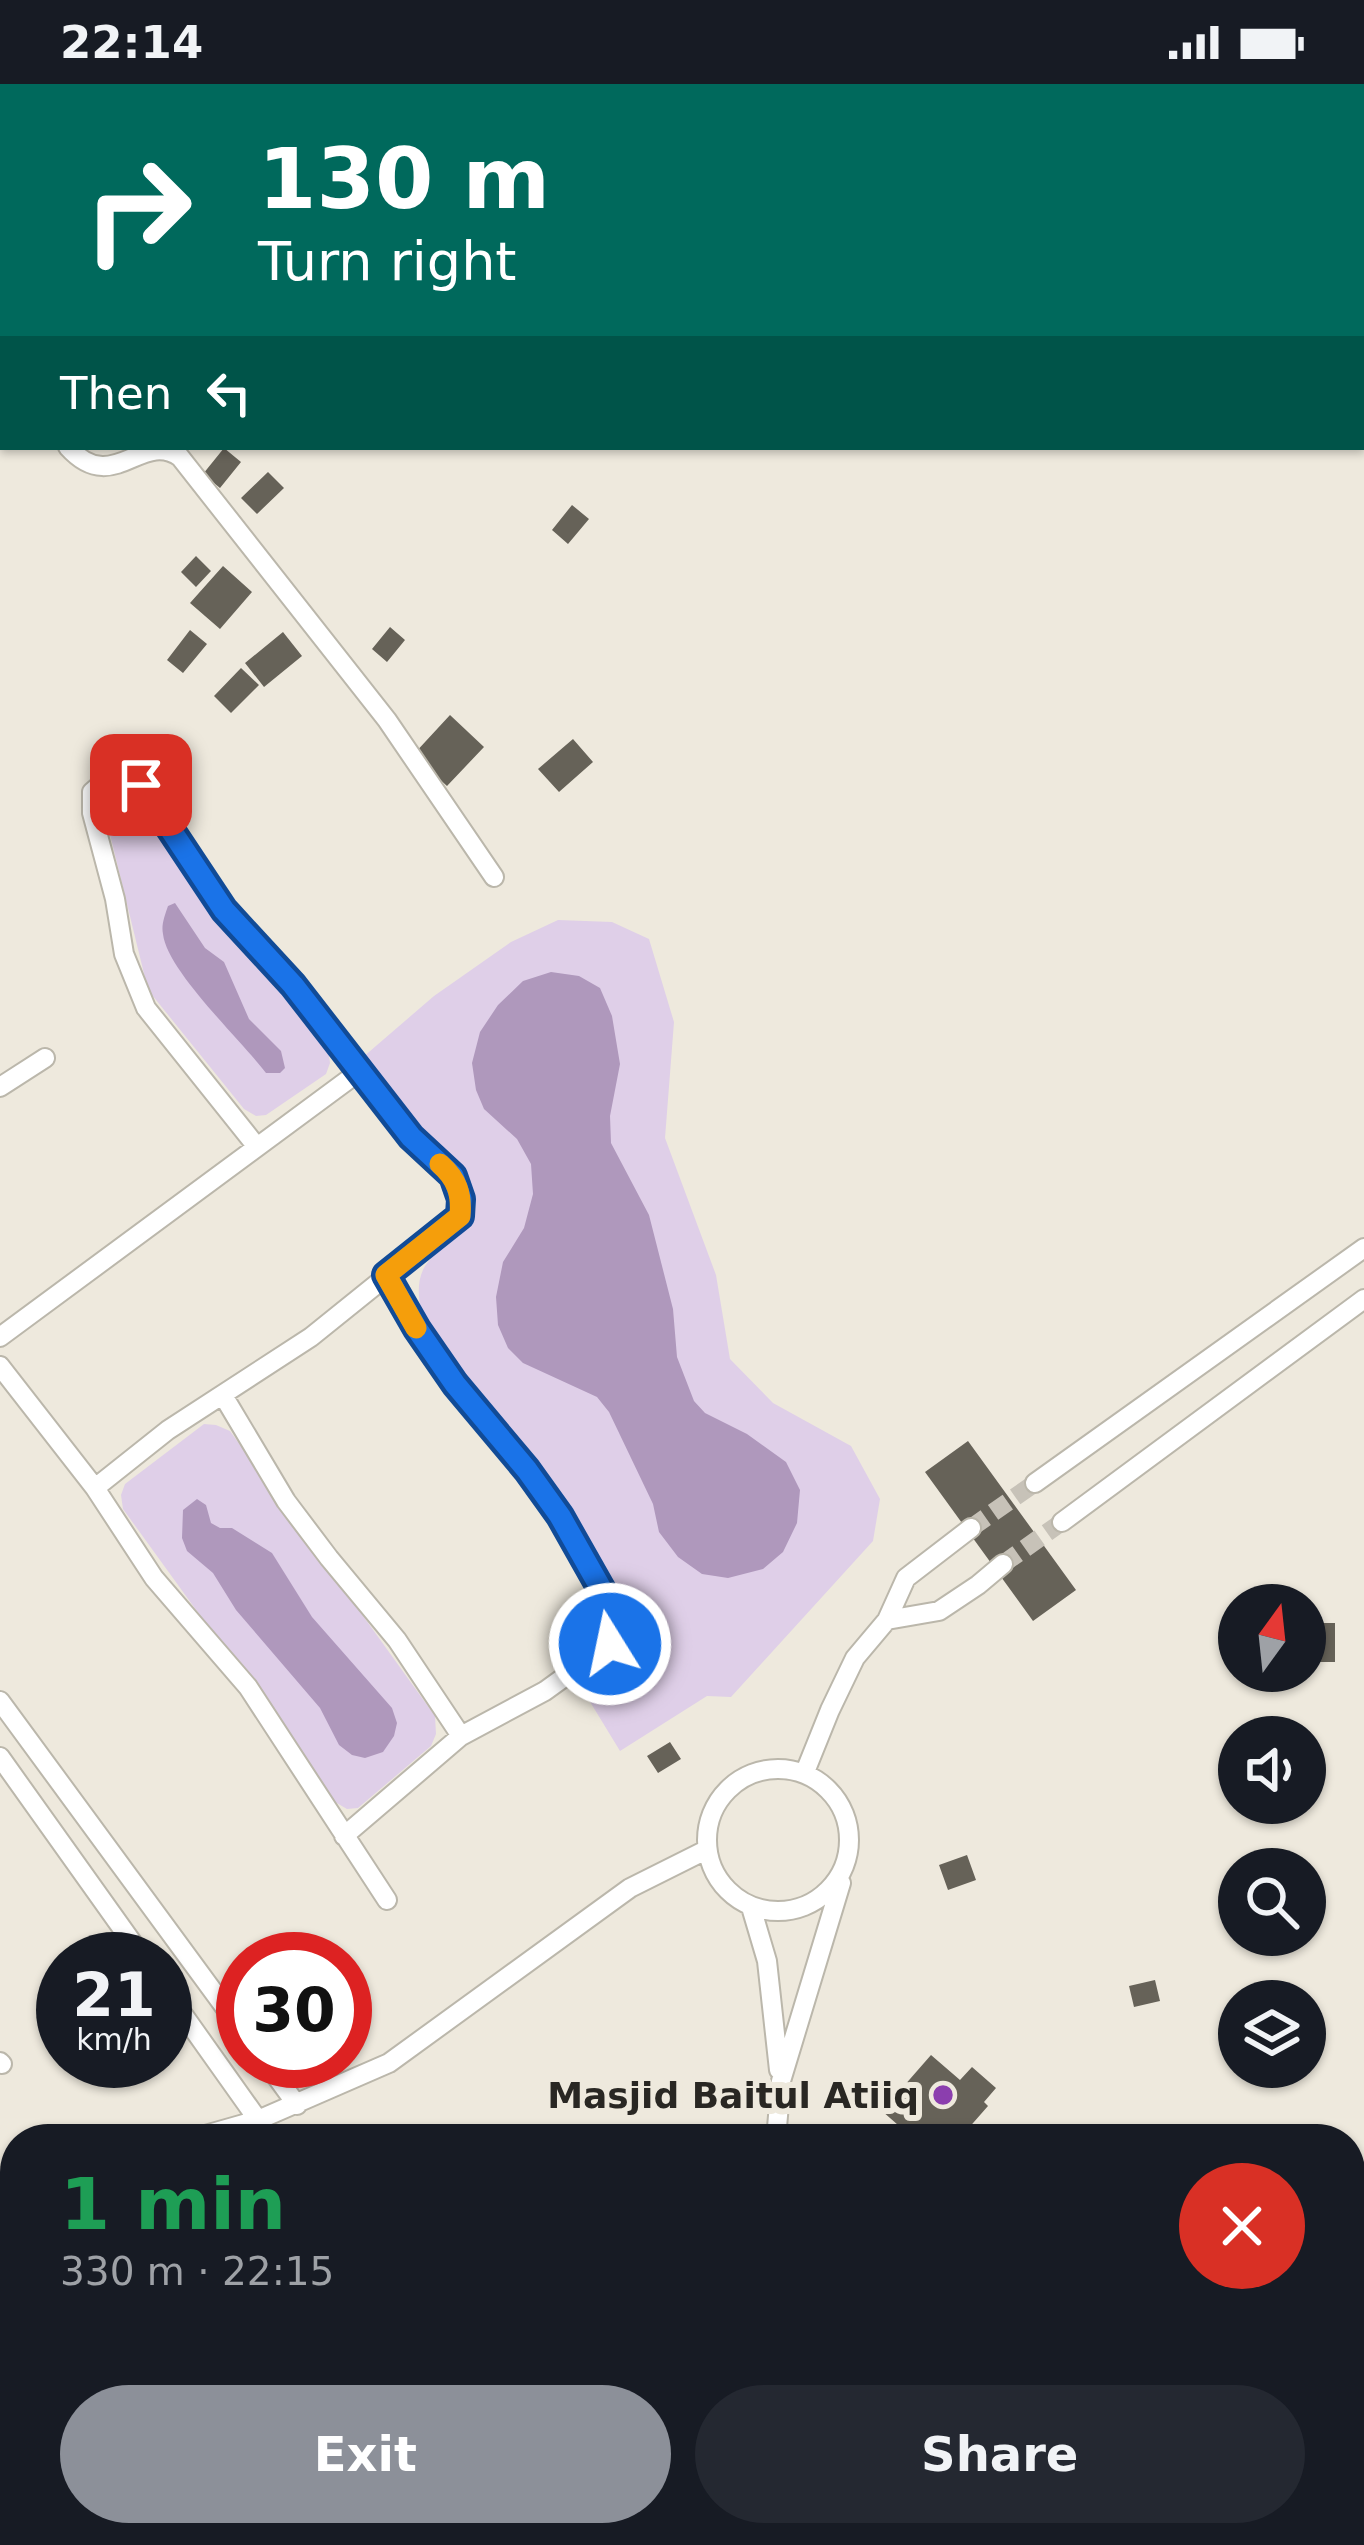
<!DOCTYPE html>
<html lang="en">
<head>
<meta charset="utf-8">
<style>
	body { margin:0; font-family:"DejaVu Sans",sans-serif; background:#242831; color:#f1f3f6; height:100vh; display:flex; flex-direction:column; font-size:45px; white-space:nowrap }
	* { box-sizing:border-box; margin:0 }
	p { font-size:39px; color:#9ea1a6 }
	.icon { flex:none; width:66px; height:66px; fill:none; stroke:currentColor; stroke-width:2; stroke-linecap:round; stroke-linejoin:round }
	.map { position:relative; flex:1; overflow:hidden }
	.sheet { position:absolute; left:0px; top:2040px; width:1365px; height:423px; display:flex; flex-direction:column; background:#171b24; border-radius:48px 48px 0 0; box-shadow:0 3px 9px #0004 }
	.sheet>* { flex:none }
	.top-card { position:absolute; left:0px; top:0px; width:1365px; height:366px; box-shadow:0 3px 9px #0004; background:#00695c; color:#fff; overflow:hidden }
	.needle { width:78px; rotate:15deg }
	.controls { position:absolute; left:1218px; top:1500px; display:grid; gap:24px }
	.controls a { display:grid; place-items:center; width:108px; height:108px; border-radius:50%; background:#171b24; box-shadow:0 3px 9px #0004; font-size:60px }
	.speed { position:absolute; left:36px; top:1848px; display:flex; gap:24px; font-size:60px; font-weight:700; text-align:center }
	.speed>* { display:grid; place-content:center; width:156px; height:156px; border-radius:50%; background:#171b24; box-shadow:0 3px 9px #0004; line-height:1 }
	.speed small { font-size:30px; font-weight:400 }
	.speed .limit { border:18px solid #d22; background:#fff; color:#111 }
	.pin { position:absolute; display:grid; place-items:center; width:102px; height:102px; color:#fff; margin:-51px; border-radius:24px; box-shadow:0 6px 18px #0006 }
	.me { position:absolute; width:132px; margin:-66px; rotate:350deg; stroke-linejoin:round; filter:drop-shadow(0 0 9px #0008) }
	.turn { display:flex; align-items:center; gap:42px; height:252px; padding:0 60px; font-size:54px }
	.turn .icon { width:156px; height:156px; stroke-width:2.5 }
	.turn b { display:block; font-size:84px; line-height:102px }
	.then { display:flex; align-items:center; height:114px; padding:0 60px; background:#0003; gap:24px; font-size:45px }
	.round { display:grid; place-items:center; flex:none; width:126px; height:126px; border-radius:63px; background:#242831 }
	.headline { display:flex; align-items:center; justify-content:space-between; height:204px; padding:0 60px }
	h1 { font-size:72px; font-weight:700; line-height:90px; color:#1e9e55 }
	.action { display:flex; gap:24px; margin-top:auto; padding:24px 60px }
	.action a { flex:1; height:138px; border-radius:72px; background:#8c9099; color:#fff; font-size:48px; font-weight:700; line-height:138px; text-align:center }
	.action a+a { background:#242831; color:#f1f3f6 }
	.status { display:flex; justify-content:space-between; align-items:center; height:84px; padding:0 60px; background:#171b24; direction:ltr }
	.status svg { height:33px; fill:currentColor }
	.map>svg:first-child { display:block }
</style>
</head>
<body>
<div class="status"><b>22:14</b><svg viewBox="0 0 49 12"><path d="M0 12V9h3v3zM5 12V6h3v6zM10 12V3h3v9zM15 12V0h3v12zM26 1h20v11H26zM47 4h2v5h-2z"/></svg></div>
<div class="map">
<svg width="1364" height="2461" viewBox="0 0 1364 2461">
	<rect width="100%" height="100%" fill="#eee9dd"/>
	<path fill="#dfcfe8" d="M 120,711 L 130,711 L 140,719 L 181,787 L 223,845 L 311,940 L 328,964 L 330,979 L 326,990 L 266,1031 L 256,1032 L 244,1025 L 148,906 L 104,726 L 110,717 Z
		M 558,836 L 612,838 L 649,855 L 674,938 L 665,1054 L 716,1191 L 730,1275 L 773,1319 L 851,1362 L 880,1415 L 873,1457 L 731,1613 L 707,1612 L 620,1667 L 578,1598 L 603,1581 L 620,1560 L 628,1534 L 626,1516 L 597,1474 L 563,1413 L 427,1244 C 419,1225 413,1196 428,1178 C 450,1149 490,1147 470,1100 L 362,974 L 434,912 L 511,858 Z
		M 204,1340 L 216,1341 L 230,1347 L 435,1632 L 436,1650 L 431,1662 L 358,1724 L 347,1725 L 335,1718 L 123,1425 L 121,1411 L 125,1400 Z"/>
	<path fill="#af98bc" d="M 175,819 L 205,864 L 224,878 L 249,935 L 281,967 L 285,984 L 280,989 L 266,989 C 242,957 167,887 163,850 C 161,841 165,831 168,822 Z
		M 551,888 L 579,892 L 600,904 L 612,932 L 620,980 L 610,1032 L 611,1059 L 649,1131 L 673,1225 L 677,1273 L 694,1317 L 705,1329 L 747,1350 L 786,1378 L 800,1406 L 797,1439 L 783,1468 L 763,1485 L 728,1494 L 702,1490 L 678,1473 L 659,1448 L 653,1420 L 609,1328 L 597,1313 L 523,1279 L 508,1264 L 498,1241 L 496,1213 L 503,1178 L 524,1144 L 533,1110 L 531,1080 L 517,1055 L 484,1025 L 476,1006 L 472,979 L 480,948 L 498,921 L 523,897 Z
		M 197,1415 L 206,1421 L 211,1439 L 220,1444 L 232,1444 L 272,1469 L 312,1533 L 392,1624 L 397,1639 L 394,1652 L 383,1668 L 365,1674 L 352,1671 L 339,1661 L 320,1624 L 236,1526 L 213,1489 L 187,1467 L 182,1454 L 183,1426 Z"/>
	<path fill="#666258" d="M 224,364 L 241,378 L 220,404 L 203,390 Z
		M 268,388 L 284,404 L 257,430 L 241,414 Z
		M 572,421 L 589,435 L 568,460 L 552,446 Z
		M 196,472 L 211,487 L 196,503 L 181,488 Z
		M 223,482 L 252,508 L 220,545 L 190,519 Z
		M 390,543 L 405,556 L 387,578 L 372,565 Z
		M 190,546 L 207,560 L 183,589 L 167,576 Z
		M 283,548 L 302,572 L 264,603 L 245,579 Z
		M 241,584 L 259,601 L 231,629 L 214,612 Z
		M 450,631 L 484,663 L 447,702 L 413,671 Z
		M 573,655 L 593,678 L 559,708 L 538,685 Z
		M 968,1357 L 1076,1506 L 1033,1537 L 925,1388 Z
		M 1313,1539 L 1335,1539 L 1335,1578 L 1313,1578 Z
		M 670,1658 L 681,1675 L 658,1689 L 647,1672 Z
		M 967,1771 L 976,1796 L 948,1806 L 939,1781 Z
		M 1155,1896 L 1160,1917 L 1134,1923 L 1129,1902 Z
		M 931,1971 L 960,1996 L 972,1983 L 996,2004 L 984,2018 L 988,2022 L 959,2055 L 914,2055 L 882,2027 Z"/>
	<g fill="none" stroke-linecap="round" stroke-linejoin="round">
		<path stroke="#c7c2b8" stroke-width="18" stroke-dasharray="18 9" stroke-linecap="butt" d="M 971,1444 L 1035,1399
			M 1003,1480 L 1062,1438"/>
		<defs>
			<path id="minor" d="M 0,272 L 3,276
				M 68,363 C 113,413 141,346 180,373 L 387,636 L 494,793
				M 0,1003 L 45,974
				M 0,1253 L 360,987
				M 0,1282 L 95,1404 L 154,1494 L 248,1603 L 387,1816
				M 224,1313 L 286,1417 L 329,1474 L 397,1556 L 461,1652
				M 1035,1399 L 1364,1164
				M 95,1404 L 168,1346 L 311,1253 L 460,1133 L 461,1115 L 453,1092 L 411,1053 L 293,901 L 224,826 L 141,701 L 125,692 L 108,694 L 92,708 L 92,729 L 115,815 L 124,870 L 146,924 L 257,1063
				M 1062,1438 L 1364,1215
				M 887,1536 L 939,1527 L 978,1501 L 1003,1480
				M 0,1617 L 243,1948
				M 0,1673 L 144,1875
				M707 1756a71 71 0 1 1 142 0a71 71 0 1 1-142 0Z
				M 805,1688 L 830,1626 L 855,1574 L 887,1536 L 906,1494 L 971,1444
				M 344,1752 L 461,1652 L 545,1607 L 610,1560 L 614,1543 L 612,1524 L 560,1432 L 527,1386 L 455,1300 L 417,1245 L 386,1191
				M 751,1823 L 767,1877 L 779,1986
				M 165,1905 L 258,2036
				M 265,1977 L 297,2021
				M 0,1978 L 2,1980
				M 191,2055 L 258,2036 L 389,1979 L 630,1804 L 706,1766
				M 776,2055 L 781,1997 L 841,1799
				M 0,2109 L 15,2104
				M 0,2298 L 4,2312 L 15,2320
				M 240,2448 L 267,2461
				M 381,2461 L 406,2454 L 411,2448"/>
		</defs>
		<use href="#minor" stroke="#bbb7ab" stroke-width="22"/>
		<use href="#minor" stroke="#fff" stroke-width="18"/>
	</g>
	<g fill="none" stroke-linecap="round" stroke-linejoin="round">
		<defs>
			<path id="route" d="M 141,701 L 224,826 L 293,901 L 411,1053 L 453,1092 L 461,1115 L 460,1132 L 386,1191 L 417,1245 L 455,1300 L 527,1386 L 560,1432 L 612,1524 L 614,1543 L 610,1560"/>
		</defs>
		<use href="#route" stroke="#114b97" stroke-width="30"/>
		<use href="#route" stroke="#1a73e8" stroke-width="21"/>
		<path stroke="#f59e0b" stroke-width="21" d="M 416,1244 L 386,1191 L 460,1132 C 462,1110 457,1095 440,1080"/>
	</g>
	<circle fill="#8b3eae" stroke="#eee9dd" stroke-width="4.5" cx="943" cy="2011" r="12"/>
	<g text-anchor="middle" stroke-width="12" stroke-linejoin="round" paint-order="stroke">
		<g font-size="36" font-weight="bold" fill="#292723" stroke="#eee9dd" text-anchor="end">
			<text x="919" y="2024">Masjid Baitul Atiiq</text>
		</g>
	</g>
</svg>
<div class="controls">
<a><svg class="needle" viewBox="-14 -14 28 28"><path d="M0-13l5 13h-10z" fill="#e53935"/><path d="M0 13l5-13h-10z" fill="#9ea1a6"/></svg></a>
<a><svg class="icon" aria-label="sound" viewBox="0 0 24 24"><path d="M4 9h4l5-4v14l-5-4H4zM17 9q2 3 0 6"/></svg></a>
<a><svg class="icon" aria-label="search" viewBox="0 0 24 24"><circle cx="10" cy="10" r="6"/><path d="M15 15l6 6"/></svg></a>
<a><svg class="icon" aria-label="layers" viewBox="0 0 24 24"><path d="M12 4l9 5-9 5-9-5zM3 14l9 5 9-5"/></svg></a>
</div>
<div class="speed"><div>21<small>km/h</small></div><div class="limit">30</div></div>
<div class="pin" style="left:141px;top:701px;background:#d93025"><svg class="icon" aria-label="arrive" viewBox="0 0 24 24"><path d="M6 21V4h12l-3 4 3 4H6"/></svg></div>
<svg class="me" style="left:610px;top:1560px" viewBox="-20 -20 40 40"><circle r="17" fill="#1a73e8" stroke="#fff" stroke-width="3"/><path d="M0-11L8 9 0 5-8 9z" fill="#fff"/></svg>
<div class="top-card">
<div class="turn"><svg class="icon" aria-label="right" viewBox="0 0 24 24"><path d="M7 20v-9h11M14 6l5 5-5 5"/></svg><div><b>130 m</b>Turn right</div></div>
<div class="then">Then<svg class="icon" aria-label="left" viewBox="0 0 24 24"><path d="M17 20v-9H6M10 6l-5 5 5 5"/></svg></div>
</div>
<section class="sheet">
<div class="headline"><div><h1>1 min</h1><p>330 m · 22:15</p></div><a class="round" style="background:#d93025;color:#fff"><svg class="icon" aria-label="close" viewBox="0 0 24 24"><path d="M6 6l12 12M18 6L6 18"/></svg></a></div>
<div class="action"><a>Exit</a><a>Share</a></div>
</section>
</div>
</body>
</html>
